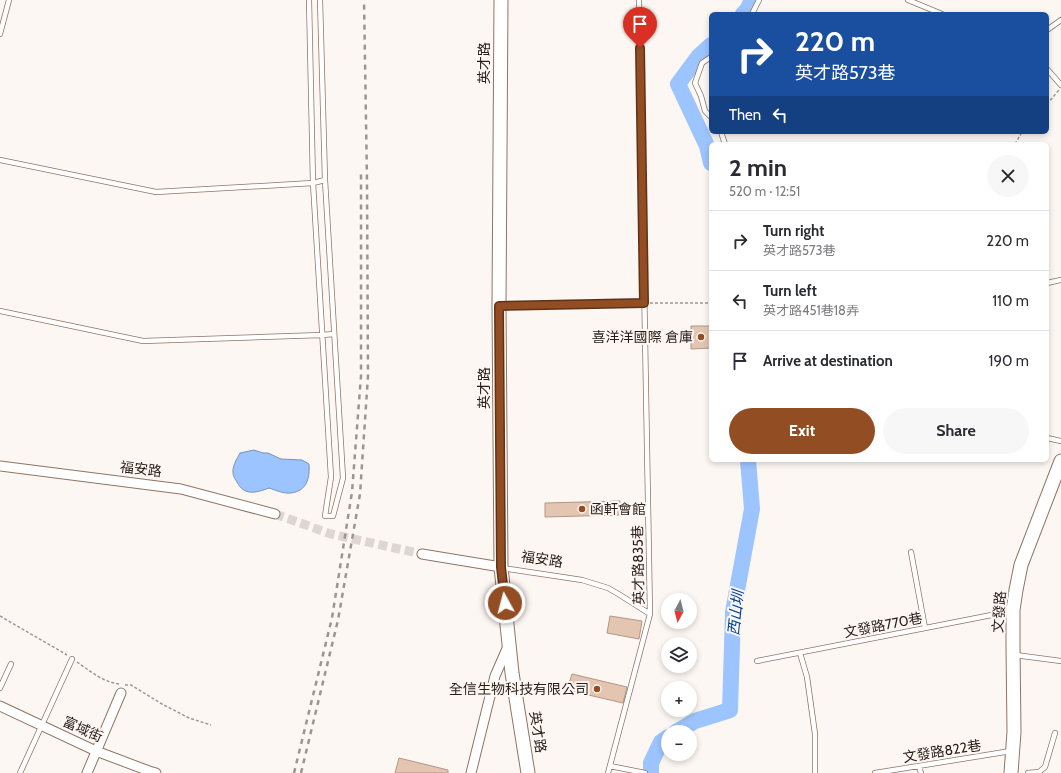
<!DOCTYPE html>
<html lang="en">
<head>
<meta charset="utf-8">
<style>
	body { margin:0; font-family:Cabin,"Noto Sans TC",sans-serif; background:#f7f7f7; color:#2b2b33; height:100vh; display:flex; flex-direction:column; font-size:15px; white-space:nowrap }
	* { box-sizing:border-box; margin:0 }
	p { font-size:13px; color:#7c7c81 }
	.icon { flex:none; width:22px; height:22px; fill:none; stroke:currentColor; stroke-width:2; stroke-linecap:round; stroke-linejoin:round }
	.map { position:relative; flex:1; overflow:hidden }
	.side { position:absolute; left:709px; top:142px; width:340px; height:320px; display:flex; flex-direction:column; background:#fff; border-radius:6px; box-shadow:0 2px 6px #0003 }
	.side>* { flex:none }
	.banner { position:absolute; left:709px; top:12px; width:340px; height:122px; border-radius:6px; box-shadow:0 2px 6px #0003; background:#1a4fa0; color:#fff; overflow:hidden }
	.needle { width:26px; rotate:187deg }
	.fabs { position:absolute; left:661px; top:593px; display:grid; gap:8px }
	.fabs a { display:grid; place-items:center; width:36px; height:36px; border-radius:50%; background:#fff; box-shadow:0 2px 6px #0003; font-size:20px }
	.pin { position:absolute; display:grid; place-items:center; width:34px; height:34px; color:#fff; margin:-41px -17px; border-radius:50% 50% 50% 0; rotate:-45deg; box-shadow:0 0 4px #0007 }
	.pin .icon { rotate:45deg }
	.me { position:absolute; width:44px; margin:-22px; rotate:353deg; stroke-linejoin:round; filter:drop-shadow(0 0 3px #0008) }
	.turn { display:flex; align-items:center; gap:14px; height:84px; padding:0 20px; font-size:18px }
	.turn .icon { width:52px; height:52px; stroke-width:2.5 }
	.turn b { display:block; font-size:28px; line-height:34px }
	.then { display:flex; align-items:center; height:38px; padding:0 20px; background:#0003; gap:8px; font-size:15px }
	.round { display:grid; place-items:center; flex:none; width:42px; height:42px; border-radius:21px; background:#f7f7f7 }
	.headline { display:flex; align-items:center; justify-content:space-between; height:68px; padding:0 20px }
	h1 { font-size:24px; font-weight:800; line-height:30px }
	.cta { display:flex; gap:8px; margin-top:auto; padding:8px 20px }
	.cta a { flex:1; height:46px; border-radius:24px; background:#924d23; color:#fff; font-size:16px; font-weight:800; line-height:46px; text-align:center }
	.cta a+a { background:#f7f7f7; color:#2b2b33 }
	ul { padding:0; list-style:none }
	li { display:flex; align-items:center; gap:12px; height:60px; padding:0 20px; border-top:1px solid #e1e1e2 }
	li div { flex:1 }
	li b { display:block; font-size:15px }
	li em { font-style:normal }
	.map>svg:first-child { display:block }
</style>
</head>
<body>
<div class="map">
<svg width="1061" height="773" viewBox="0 0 1061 773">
	<rect width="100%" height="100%" fill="#fdf7f3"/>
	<path fill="#9cc4fe" stroke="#7a92b9" d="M 254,450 L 263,453 L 268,453 L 281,459 L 302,460 L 309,464 C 310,478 307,491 291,493 C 284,494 275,490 269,488 C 256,493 244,496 237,482 C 235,479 233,476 233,473 C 232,466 237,459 240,453 Z"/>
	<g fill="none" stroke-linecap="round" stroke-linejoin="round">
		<path stroke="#9cc4fe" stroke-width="16" d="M 743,14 L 747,10 L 752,0
			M 711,45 L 698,57 L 678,84 L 707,146 L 711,163
			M 676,732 L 695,721 L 730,710 L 733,612 L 752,509 L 748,460
			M 651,773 L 651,763 L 661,742 L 668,737"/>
	</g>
	<path fill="#e3c5b2" stroke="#b29683" d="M 691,326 L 711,326 L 711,348 L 691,349 Z
		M 620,501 L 620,515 L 545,517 L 545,503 Z
		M 610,616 L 642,621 L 639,639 L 607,633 Z
		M 572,674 L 627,687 L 623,703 L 567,690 Z
		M 399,758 L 448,770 L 448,773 L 395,773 Z"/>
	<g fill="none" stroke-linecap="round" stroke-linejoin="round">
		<path stroke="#ddd6d2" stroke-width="9" stroke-dasharray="9 4.5" stroke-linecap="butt" d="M 275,514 L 331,534 L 422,554"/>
		<defs>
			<path id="lane" d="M 309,0 L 313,183 L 331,477 L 325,516 L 333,516 L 343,478 L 325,180 L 320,0
				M 908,0 L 942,14
				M 752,14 L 759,0
				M 1047,30 L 1061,20
				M 0,34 L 9,0
				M 711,57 L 702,63 L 695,83 L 701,96 L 705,111 L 711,117
				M 1047,69 L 1061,85
				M 721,132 L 725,144
				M 0,160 L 156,192 L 313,183 L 325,180
				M 1047,283 L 1061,280
				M 500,306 L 644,303
				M 0,311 L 143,341 L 322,335 L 334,334
				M 1047,438 L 1061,441
				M 911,552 L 925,628
				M 502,568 L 582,580 L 608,588 L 620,595 L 650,614
				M 800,653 L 807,677 L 815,734 L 815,773
				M 1015,655 L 1061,661
				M 757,661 L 1012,611
				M 0,688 L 11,664
				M 610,766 L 645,773
				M 919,766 L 921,773
				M 20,773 L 72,659
				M 608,773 L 650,614 L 639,0
				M 875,773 L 1011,751
				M 1028,773 L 1039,772 L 1045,767 L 1055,733"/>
			<path id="street" d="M 0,466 L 181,489 L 275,514
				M 422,554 L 501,567
				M 0,706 L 96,751 L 149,771 L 156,773
				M 87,773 L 121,693
				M 471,773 L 495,676 L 509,644"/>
			<path id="secondary" d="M 501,0 L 499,306 L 501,567 L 512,673 L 528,773
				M 1011,773 L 1014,732 L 1013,646 L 1013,610 L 1016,590 L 1021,565 L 1061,461"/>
		</defs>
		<use href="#lane" stroke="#8f7463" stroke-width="6"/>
		<use href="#street" stroke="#8f7463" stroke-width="11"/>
		<use href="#secondary" stroke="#8f7463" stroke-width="15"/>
		<path stroke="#9f9691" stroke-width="1.5" stroke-dasharray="3 2" stroke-linecap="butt" d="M 1047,104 L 1059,90
			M 1015,144 L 1022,132
			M 650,303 L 711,303
			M 0,616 L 67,655
			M 77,662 C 90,671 103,682 119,684
			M 125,685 L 131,685 L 162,704 L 189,718 L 211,725"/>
		<use href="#lane" stroke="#fff" stroke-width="4.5"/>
		<use href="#street" stroke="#fff" stroke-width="9"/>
		<use href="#secondary" stroke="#fff" stroke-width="13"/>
		<path stroke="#9c948f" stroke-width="2.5" stroke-dasharray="5 5" stroke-linecap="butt" d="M 294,773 L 332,618 L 352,492 L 361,376 L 361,171
			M 301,773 L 338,620 L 360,494 L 368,376 L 367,181 L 364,0"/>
	</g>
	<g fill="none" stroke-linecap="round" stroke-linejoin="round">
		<defs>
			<path id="route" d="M 505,603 L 501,567 L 499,306 L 644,303 L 640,48"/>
		</defs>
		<use href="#route" stroke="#5f3217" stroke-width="10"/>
		<use href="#route" stroke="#924d23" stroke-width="7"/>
	</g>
	<g fill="#924d23" stroke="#fdf7f3" stroke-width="1.5">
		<circle cx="701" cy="337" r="4"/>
		<circle cx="582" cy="509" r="4"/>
		<circle cx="597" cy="689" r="4"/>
	</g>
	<g text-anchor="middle" stroke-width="4" stroke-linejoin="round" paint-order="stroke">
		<g font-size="14" fill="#291e17" stroke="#fdf7f3">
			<text transform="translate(484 63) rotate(-90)" y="5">英才路</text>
			<text transform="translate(484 388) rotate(-90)" y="5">英才路</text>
			<text transform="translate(141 469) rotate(7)" y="5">福安路</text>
			<text transform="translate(542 559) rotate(9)" y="5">福安路</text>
			<text transform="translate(638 565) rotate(-91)" y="5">英才路835巷</text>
			<text transform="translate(999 612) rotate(-86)" y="5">文發路</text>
			<text transform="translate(883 625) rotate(-11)" y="5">文發路770巷</text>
			<text transform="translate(83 729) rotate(24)" y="5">富域街</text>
			<text transform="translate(538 732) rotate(81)" y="5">英才路</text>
			<text transform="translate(942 751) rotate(-9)" y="5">文發路822巷</text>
		</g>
		<g font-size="14" fill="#291e17" stroke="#fdf7f3" text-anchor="end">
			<text x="693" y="342">喜洋洋國際 倉庫</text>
			<text x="590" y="514" text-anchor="start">函軒會館</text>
			<text x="589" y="694">全信生物科技有限公司</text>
		</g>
		<g font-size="15" font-style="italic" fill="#024394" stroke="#fdf7f3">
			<text transform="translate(736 613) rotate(-84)" y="5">西山圳</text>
		</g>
	</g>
</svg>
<div class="fabs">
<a><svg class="needle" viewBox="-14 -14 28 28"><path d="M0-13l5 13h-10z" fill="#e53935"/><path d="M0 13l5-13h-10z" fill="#7c7c81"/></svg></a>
<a><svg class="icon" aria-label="layers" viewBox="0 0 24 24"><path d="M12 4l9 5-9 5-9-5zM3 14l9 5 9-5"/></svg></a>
<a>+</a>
<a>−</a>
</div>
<div class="pin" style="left:640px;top:48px;background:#d93025"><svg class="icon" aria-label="arrive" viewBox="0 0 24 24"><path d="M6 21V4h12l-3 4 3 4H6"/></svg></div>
<svg class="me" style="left:505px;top:603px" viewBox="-20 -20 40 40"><circle r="17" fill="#924d23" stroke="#fff" stroke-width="3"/><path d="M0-11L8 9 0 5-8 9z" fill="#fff"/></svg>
<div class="banner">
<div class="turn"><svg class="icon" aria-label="right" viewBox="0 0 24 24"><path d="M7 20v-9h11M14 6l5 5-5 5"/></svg><div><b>220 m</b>英才路573巷</div></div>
<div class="then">Then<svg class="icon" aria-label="left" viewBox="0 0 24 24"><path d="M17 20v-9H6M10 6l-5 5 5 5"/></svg></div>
</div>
<section class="side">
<div class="headline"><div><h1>2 min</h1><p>520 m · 12:51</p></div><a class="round"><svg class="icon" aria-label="close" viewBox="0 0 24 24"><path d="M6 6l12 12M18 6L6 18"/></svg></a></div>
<ul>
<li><svg class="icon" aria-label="right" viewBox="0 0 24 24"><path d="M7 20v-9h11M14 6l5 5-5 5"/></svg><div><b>Turn right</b><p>英才路573巷</p></div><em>220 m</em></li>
<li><svg class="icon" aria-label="left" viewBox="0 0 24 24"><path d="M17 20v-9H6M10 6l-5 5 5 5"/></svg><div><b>Turn left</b><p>英才路451巷18弄</p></div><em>110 m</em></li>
<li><svg class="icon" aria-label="arrive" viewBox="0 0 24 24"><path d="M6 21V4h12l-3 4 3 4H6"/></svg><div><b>Arrive at destination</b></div><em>190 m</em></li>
</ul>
<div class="cta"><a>Exit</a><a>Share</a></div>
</section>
</div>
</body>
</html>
